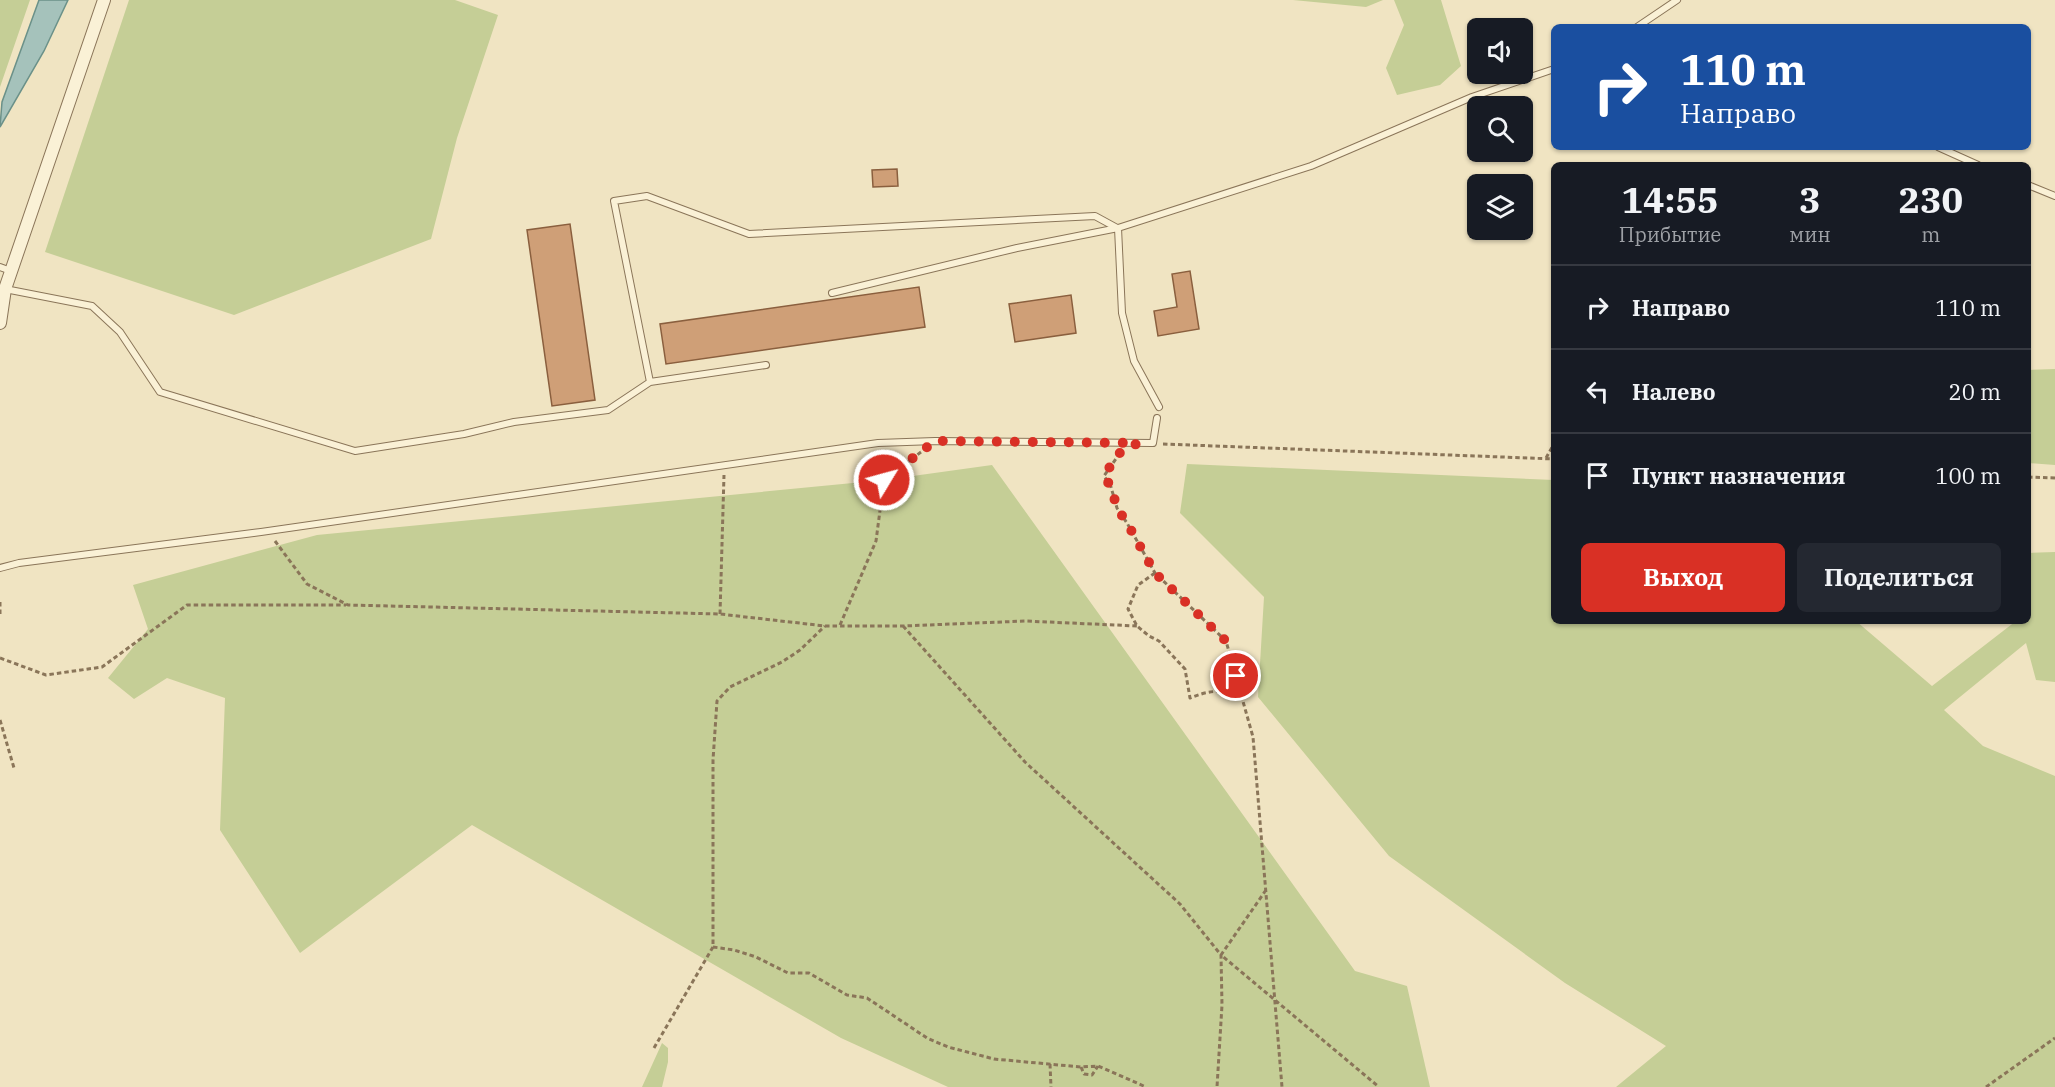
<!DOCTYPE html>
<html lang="ru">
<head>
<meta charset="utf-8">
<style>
	body { margin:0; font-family:"IBM Plex Serif",serif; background:#242831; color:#f1f3f6; height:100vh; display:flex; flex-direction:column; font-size:22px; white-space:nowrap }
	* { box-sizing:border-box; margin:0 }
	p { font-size:20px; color:#9ea1a6 }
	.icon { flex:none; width:33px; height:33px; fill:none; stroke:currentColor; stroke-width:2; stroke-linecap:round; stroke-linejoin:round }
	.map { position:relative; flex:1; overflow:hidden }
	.sheet { position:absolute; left:1551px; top:162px; width:480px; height:462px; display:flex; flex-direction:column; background:#171b24; border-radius:9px; box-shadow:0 2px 4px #0004 }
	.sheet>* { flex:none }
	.banner { position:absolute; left:1551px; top:24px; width:480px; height:126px; border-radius:9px; box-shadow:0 2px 4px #0004; background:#1a4fa0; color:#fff; overflow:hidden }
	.buttons { position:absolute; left:1467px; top:18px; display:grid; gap:12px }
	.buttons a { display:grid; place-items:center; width:66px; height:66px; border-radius:9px; background:#171b24; box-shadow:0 2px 4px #0004; font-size:30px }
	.pin { position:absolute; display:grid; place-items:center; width:51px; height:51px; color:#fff; margin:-26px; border:3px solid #fff; border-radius:50%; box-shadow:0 2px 6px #0007 }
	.me { position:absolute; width:66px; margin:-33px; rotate:53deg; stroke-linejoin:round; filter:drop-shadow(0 0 4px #0008) }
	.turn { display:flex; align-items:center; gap:21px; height:126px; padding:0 30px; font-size:27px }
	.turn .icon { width:78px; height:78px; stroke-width:2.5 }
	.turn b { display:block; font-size:42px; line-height:51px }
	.eta { display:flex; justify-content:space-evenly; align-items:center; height:102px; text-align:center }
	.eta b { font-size:36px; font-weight:700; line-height:42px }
	.cta { display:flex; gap:12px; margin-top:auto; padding:12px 30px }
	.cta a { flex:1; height:69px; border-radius:9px; background:#d93025; color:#fff; font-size:24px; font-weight:700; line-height:69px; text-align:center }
	.cta a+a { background:#242831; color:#f1f3f6 }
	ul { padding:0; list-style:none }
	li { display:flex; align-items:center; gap:18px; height:84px; padding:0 30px; border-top:2px solid #363941 }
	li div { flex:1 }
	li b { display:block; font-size:22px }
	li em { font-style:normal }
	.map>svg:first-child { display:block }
</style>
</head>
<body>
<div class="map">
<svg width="2055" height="1087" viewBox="0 0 2055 1087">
	<rect width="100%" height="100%" fill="#f0e4c2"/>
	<path fill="#c5ce96" d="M 0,0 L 30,0 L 0,87 Z
		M 129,0 L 455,0 L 498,15 L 457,138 L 431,239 L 234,315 L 45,252 Z
		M 1293,0 L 1383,0 L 1366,7 Z
		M 1394,0 L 1441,0 L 1461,66 L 1440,85 L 1397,95 L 1386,68 L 1404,25 Z
		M 2055,369 L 2055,465 L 2028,463 L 2028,370 Z
		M 1187,464 L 1554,480 L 1554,621 L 1856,621 L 1932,686 L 2016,621 L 2028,621 L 2028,553 L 2055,552 L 2055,682 L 2036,680 L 2026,643 L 1944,710 L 1983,746 L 2055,776 L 2055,1087 L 1616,1087 L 1666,1046 L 1565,983 L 1389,856 L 1258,697 L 1264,597 L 1180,513 Z
		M 992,465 L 1355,971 L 1407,986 L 1430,1087 L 948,1087 L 841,1038 L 472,825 L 300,953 L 220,830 L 225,698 L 167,678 L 134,699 L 108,678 L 148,629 L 133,585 L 317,535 L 884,480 Z
		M 662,1043 L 668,1048 L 668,1062 L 662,1087 L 642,1087 Z"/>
	<path fill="#a5c2bb" stroke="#6b9189" stroke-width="1.5" d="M 39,0 L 68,0 L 44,51 L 0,127 L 2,102 Z"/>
	<path fill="#cf9f77" stroke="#8a5f3e" stroke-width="1.5" d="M 897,169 L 898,186 L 873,187 L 872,170 Z
		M 570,224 L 595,400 L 552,406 L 527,230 Z
		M 1190,271 L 1199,329 L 1158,336 L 1154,311 L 1177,307 L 1172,274 Z
		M 919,287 L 925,327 L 666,364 L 660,324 Z
		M 1071,295 L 1076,333 L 1015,342 L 1009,304 Z"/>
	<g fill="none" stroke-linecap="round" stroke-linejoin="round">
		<defs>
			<path id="service" d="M 1637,27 L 1677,0
				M 1938,147 L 1978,165
				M 2028,185 L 2055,196
				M 1118,228 L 1122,313 L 1134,361 L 1159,407
				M 0,267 L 11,271
				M 5,289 L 92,306 L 120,332 L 160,392 L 355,451 L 464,434 L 514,422 L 608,410 L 650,382 L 766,365
				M 832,293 L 1017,248 L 1118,228 L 1311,166 L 1472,97 L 1554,69
				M 650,382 L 614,201 L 647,196 L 749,234 L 1095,216 L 1117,228
				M 0,568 L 19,563 L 261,532 L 878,443 L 935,441 L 1153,443 L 1157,418"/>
			<path id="minor" d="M 0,323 L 5,289 L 104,0"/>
		</defs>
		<use href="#service" stroke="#8a7559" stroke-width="8"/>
		<use href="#minor" stroke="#8a7559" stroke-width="14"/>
		<path stroke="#8a7559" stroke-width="3" stroke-dasharray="4.5 3" stroke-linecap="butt" d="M 1163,444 L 1554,459
			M 1120,453 L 1104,476 L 1111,487 L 1117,508 L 1127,523 L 1155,573 L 1226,641 L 1253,737 L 1282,1087
			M 1546,458 L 1554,444
			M 2028,477 L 2055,478
			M 275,541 L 307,584 L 348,605 L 720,614 L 825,626 L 903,626 L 1025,621 L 1137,626
			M 1155,573 L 1138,585 L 1128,609 L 1137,626 L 1149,636 L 1159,641 L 1185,669 L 1190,698 C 1210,690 1219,690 1241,694
			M 0,602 L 0,616
			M 720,614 L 724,475
			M 840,625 L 876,541 L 884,480 L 921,452
			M 903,626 L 1025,762 L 1180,904 L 1221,955 L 1222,1005 L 1217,1087
			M 0,658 L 46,675 L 102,667 L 187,605 L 346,605
			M 0,720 L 14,768
			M 1266,890 L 1221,955 L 1379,1087
			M 713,947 L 734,950 L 756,957 L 788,973 L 809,973 L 847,995 L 867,998 L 927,1038 L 948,1047 L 994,1059 L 1081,1067 L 1098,1066 L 1146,1087
			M 654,1048 L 713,947 L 713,760 L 717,701 L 730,687 L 782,662 L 800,650 L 825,626
			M 1050,1064 L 1051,1087
			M 1081,1067 L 1084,1074 L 1092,1075 L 1098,1066
			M 1986,1087 L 2055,1038"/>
		<use href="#service" stroke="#faf1d6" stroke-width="6"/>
		<use href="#minor" stroke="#faf1d6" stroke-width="12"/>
	</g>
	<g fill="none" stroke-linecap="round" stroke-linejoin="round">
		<path stroke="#d93025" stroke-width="10" stroke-dasharray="0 18" d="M 884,480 L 935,441 L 1138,443 L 1118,454 L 1104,476 L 1111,487 L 1117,508 L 1127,523 L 1155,573 L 1226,641 L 1236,676"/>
	</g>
</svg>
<div class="buttons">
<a><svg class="icon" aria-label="sound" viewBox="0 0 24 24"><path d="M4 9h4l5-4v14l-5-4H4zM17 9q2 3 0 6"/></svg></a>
<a><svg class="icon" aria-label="search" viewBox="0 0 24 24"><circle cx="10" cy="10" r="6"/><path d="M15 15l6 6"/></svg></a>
<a><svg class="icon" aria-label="layers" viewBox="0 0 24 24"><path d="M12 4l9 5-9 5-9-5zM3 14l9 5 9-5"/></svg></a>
</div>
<div class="pin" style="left:1236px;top:676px;background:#d93025"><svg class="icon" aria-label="arrive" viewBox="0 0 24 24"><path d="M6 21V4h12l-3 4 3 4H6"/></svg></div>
<svg class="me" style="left:884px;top:480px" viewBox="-20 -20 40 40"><circle r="17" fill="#d93025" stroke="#fff" stroke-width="3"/><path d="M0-11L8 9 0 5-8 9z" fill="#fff"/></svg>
<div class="banner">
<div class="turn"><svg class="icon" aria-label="right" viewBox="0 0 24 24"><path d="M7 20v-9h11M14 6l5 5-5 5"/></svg><div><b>110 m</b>Направо</div></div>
</div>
<section class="sheet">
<div class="eta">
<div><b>14:55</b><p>Прибытие</p></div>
<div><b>3</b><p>мин</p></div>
<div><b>230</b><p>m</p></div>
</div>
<ul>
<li><svg class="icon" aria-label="right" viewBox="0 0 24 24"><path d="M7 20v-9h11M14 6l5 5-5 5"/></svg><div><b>Направо</b></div><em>110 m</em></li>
<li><svg class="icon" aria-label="left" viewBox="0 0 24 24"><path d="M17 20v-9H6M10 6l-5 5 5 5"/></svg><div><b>Налево</b></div><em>20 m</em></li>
<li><svg class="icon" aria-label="arrive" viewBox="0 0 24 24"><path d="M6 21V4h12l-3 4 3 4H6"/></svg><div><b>Пункт назначения</b></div><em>100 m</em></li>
</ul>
<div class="cta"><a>Выход</a><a>Поделиться</a></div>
</section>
</div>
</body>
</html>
